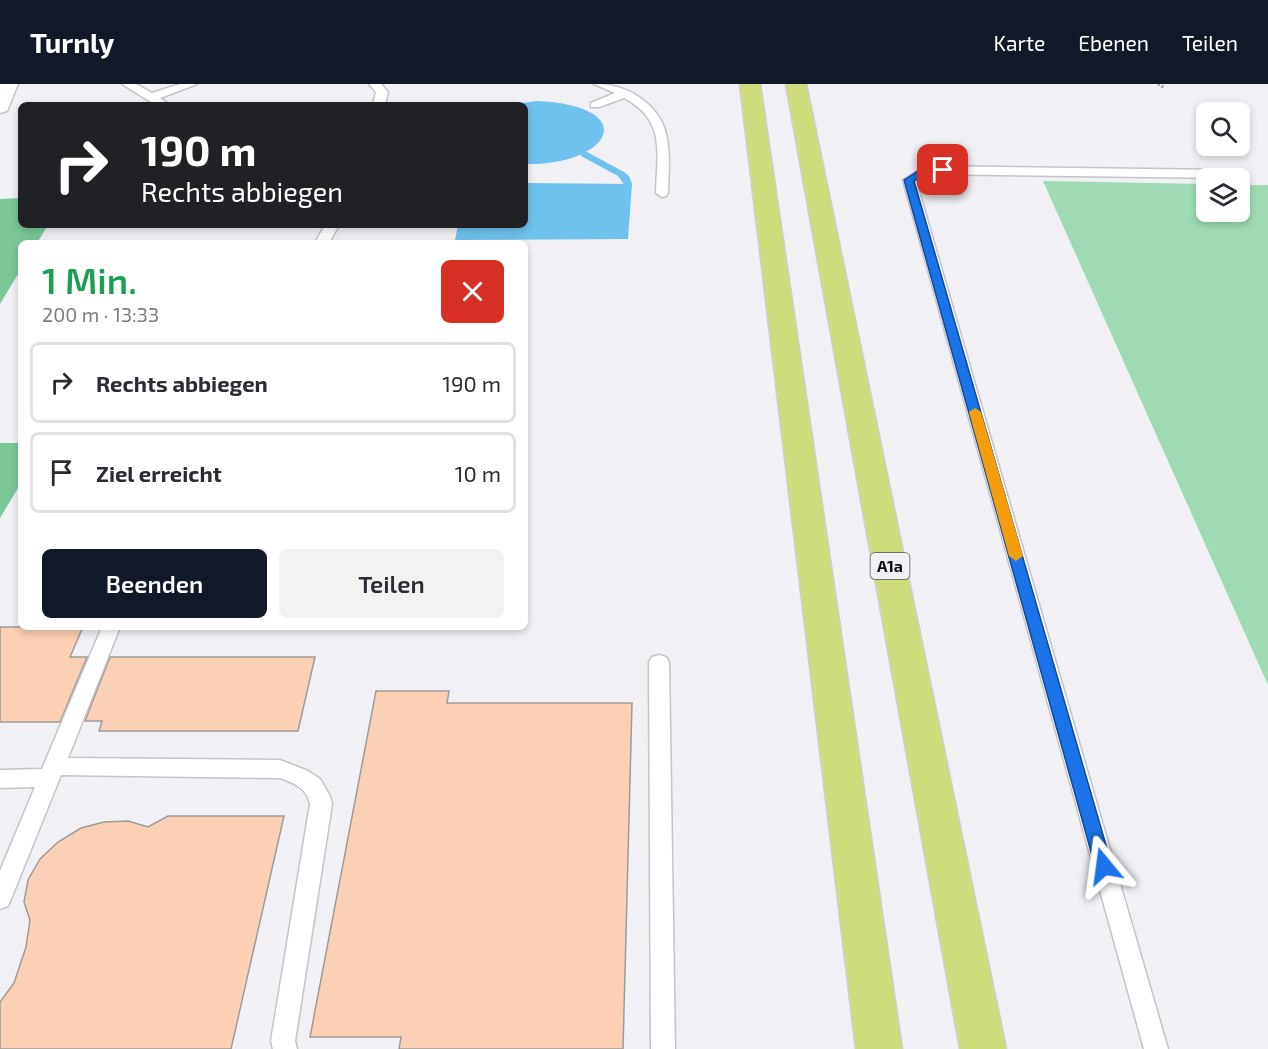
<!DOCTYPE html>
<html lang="de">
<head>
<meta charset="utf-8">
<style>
	body { margin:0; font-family:"Exo 2",sans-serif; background:#f2f2f3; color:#2b2b33; height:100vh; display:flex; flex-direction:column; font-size:22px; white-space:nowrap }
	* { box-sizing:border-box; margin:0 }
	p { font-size:20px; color:#7c7c81 }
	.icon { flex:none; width:33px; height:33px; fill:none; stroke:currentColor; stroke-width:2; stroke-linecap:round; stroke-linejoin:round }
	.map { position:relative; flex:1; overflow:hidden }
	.details { position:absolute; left:18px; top:156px; width:510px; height:390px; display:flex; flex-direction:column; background:#fff; border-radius:9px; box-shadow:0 3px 9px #0003 }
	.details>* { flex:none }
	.hud { position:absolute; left:18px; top:18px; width:510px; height:126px; border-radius:9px; box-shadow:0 3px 9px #0003; background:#202124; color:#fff; overflow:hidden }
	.controls { position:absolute; left:1196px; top:18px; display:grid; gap:12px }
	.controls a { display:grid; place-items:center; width:54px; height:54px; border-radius:9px; background:#fff; box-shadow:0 3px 9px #0003; font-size:30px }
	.pin { position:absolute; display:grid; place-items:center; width:51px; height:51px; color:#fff; margin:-26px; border-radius:12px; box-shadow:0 3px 9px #0006 }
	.me { position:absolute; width:66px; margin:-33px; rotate:344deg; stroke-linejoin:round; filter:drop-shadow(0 0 4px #0008) }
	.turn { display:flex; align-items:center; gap:21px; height:126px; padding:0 24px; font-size:27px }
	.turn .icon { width:78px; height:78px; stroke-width:2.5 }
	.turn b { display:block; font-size:42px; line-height:51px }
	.round { display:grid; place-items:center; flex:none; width:63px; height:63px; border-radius:9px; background:#f2f2f3 }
	.headline { display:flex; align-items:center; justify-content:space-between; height:102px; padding:0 24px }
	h1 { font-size:36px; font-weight:600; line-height:45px; color:#1e9e55 }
	.primary-button { display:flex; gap:12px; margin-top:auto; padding:12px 24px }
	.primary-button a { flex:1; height:69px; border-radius:9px; background:#111827; color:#fff; font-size:24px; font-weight:600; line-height:69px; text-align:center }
	.primary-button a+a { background:#f2f2f3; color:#2b2b33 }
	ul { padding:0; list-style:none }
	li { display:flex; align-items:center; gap:18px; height:81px; margin:0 12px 9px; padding:0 12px; border:3px solid #e1e1e2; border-radius:9px }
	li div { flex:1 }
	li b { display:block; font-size:22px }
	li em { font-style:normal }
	header { display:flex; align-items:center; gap:36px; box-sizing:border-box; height:84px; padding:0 30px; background:#111827; color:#fff }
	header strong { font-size:28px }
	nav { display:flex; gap:33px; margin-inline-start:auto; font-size:21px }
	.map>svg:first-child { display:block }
</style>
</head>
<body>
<header>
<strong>Turnly</strong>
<nav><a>Karte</a><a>Ebenen</a><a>Teilen</a></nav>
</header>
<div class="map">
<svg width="1268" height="965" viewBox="0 0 1268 965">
	<rect width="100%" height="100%" fill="#f0f0f5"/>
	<path fill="#9edbb4" d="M 1043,97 L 1206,100 L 1206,128 L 1239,128 L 1239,101 L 1268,101 L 1268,601 Z"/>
	<path fill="#7bc798" d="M 21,114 L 21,141 L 48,141 L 37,159 L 21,159 L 21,185 L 0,220 L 0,115 Z
		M 0,359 L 21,359 L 21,399 L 0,434 Z"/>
	<path fill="#6fc2ed" d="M 537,17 C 643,22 611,82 525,80 L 525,21 L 506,21 Z
		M 525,99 L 632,100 L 628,155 L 455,156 L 458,141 L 525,141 Z"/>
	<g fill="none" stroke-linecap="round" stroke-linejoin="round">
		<path fill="#6fc2ed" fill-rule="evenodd" d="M 581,68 L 587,68 L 624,88 L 629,92 L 632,100 L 625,102 L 618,92 L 581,72 Z"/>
	</g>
	<path fill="#fbd0b5" stroke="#9e9a98" stroke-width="1.5" d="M 0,543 L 83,543 L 70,573 L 87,573 L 60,638 L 0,638 Z
		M 110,573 L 315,573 L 298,647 L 99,647 L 102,637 L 85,637 Z
		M 376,607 L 449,607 L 447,619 L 632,619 L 623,965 L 399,965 L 401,953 L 310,953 Z
		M 168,732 L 284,732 L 231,965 L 0,965 L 0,918 L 14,899 L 26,863 L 30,836 L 24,818 L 28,796 L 40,775 L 58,758 L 81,744 L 104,738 L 128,737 L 148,743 Z"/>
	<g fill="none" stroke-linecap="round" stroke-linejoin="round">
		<defs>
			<path id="lane" d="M 122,0 L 136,0 L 152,9 L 180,0 L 197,0 L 160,14 L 170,21 L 156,21 Z
				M 369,0 L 381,0 L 388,8 L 385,21 L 373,21 L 376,8 Z
				M 594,0 C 609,0 622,3 634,10 C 675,34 669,67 668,109 L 666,112 L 662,113 L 656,109 C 657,68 666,36 624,14 L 599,23 L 591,23 L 591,19 L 615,9 Z
				M 926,82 L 1223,86 L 1229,90 L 1223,94 L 928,90 L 916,97 L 1168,965 L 1144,965 L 903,96 Z
				M 325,141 L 339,141 L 329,159 L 315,159 Z
				M 102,543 L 120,543 L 68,674 L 280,676 L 308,687 L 320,695 L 330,712 L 332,720 L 295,957 L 297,965 L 273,965 L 271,957 L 310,720 C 307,704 294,699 280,694 L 61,691 L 11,815 L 8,822 L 0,825 L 0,787 L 35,703 L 0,704 L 0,686 L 42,685 Z
				M 659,571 L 666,573 L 669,578 L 675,965 L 651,965 L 649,578 L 652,573 Z"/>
			<path id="street" d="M 0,0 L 18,0 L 7,27 L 0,29 Z"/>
			<path id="highway" d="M 740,0 L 760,0 L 902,965 L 856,965 Z
				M 786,0 L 806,0 L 1006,965 L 960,965 Z"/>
		</defs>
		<use href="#lane" stroke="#c4c4c8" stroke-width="3"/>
		<use href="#street" stroke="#c4c4c8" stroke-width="3"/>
		<use href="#highway" stroke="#cfcfcf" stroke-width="3"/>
		<path stroke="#9d9da0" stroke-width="3" stroke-dasharray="2 2" stroke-linecap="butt" d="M 1158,0 L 1165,4"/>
		<use href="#lane" fill="#fff" fill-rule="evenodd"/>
		<use href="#street" fill="#fff" fill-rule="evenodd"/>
		<use href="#highway" fill="#cedc7b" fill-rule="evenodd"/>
	</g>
	<path fill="#1a73e8" stroke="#114b97" stroke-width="1.5" d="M 943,83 L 948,86 L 946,88 L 928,89 L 914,97 L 1112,782 L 1110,787 L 1104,789 L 1098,787 L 1095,782 L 904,96 L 923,84 Z"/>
	<path fill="#f59e0b" d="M 975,324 L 981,328 L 1023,472 L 1016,477 L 1009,472 L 969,328 Z"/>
	<g text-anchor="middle" stroke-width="6" stroke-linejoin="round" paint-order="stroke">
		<rect fill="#f0f0f5" stroke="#525255" stroke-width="1.5" x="870.5" y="469" width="39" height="26" rx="4.5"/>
		<g font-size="16" font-weight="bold" fill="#0f0f10">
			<text x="890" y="488">A1a</text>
		</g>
	</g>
</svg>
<div class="controls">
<a><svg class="icon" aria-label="search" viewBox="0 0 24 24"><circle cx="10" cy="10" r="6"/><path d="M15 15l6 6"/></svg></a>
<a><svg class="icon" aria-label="layers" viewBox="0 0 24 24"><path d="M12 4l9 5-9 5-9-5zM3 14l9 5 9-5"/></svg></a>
</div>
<div class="pin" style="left:943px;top:86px;background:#d93025"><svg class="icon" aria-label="arrive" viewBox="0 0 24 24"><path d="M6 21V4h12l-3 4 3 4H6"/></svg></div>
<svg class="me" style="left:1104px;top:782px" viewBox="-20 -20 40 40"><path d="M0-17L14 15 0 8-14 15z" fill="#1a73e8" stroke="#fff" stroke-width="4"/></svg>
<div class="hud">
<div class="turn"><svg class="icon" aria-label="right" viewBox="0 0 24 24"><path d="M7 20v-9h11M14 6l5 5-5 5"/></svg><div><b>190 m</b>Rechts abbiegen</div></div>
</div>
<section class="details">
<div class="headline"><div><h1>1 Min.</h1><p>200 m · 13:33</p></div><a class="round" style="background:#d93025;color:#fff"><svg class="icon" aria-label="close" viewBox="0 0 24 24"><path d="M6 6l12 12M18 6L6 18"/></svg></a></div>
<ul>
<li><svg class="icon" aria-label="right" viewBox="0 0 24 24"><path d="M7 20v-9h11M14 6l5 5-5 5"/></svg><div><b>Rechts abbiegen</b></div><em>190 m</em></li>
<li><svg class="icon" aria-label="arrive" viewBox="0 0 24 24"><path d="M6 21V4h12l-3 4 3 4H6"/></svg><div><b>Ziel erreicht</b></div><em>10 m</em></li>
</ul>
<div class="primary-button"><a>Beenden</a><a>Teilen</a></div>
</section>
</div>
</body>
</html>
